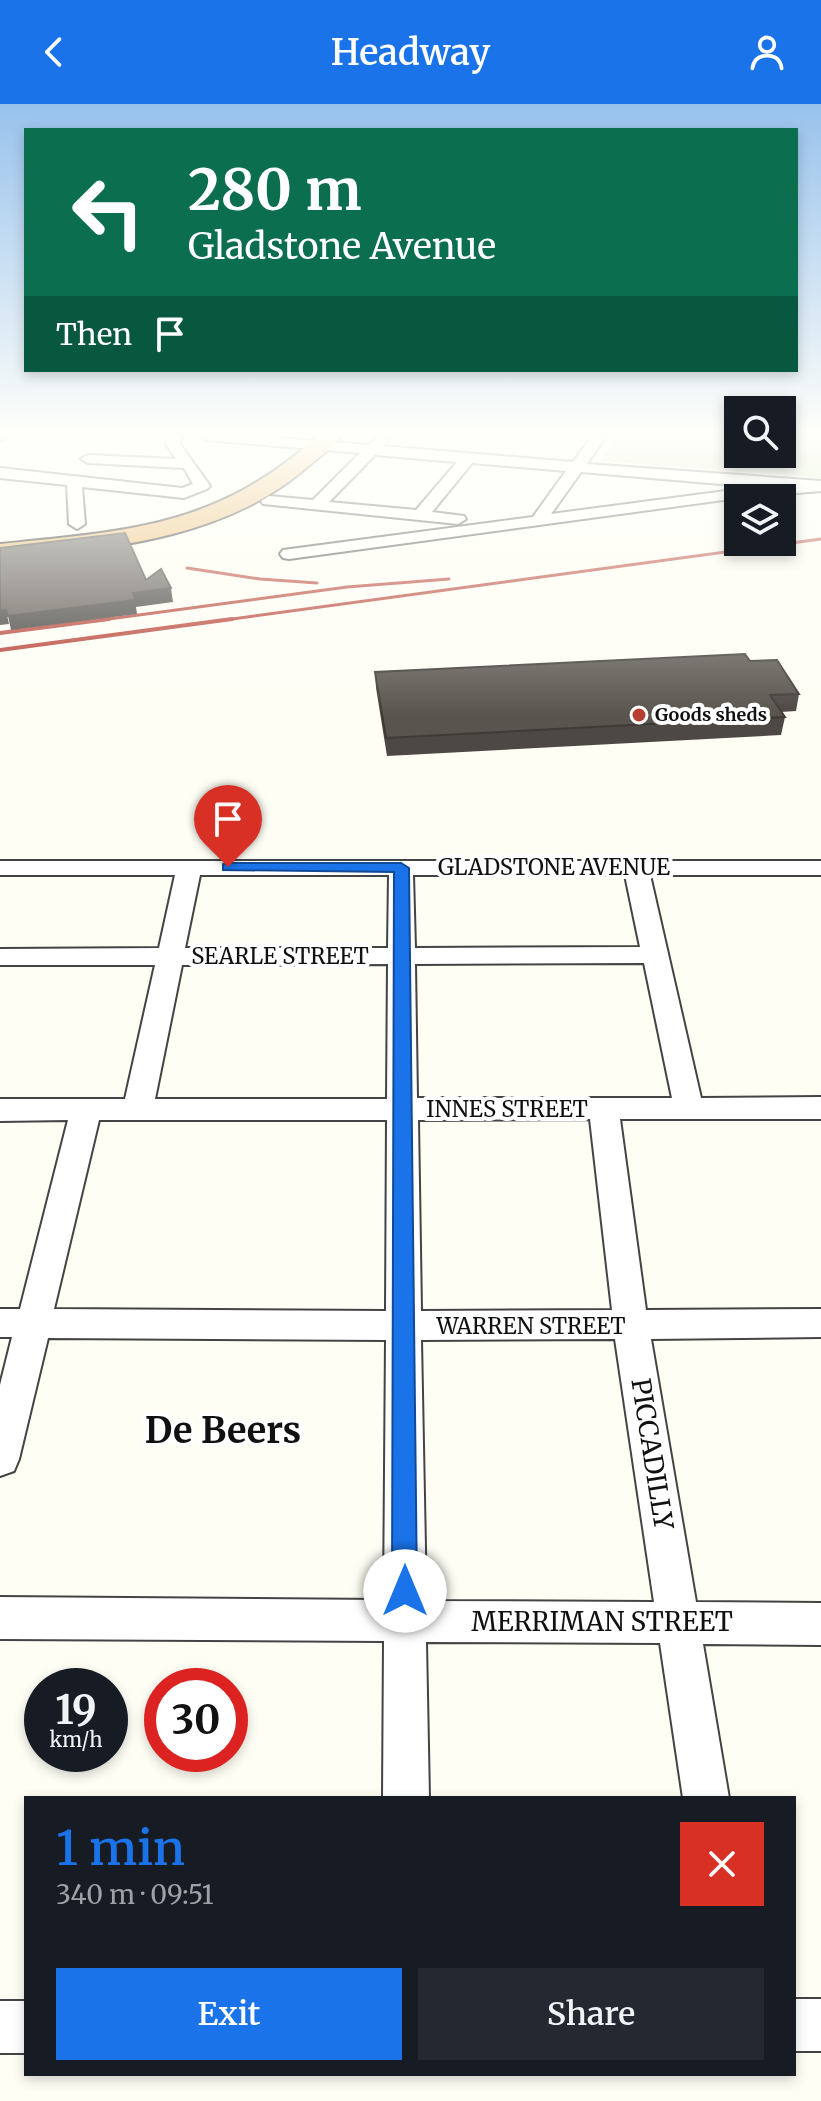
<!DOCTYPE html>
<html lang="en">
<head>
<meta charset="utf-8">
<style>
	body { margin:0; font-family:Merriweather,serif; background:#242831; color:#f1f3f6; height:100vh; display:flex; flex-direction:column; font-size:30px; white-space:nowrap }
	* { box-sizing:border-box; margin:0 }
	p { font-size:26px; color:#9ea1a6 }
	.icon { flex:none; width:44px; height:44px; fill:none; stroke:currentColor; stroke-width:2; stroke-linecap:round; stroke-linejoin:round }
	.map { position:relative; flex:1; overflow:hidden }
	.side { position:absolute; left:24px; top:1692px; width:772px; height:280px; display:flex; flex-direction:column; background:#171b24; border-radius:0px; box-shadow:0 4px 12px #0003 }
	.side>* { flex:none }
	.banner { position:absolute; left:24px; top:24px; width:774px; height:244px; border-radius:0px; box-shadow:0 4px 12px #0003; background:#0b6e4f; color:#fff; overflow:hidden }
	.fabs { position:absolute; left:724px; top:292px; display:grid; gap:16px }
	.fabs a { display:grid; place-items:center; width:72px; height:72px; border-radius:0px; background:#171b24; box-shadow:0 4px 12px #0003; font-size:40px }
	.speed { position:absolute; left:24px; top:1564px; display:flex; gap:16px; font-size:40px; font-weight:700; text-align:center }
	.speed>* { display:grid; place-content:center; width:104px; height:104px; border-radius:50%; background:#171b24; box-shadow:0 4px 12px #0003; line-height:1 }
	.speed small { font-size:20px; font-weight:400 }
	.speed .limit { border:12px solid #d22; background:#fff; color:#111 }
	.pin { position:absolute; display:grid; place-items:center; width:68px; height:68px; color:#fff; margin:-82px -34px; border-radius:50% 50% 50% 0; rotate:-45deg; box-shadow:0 0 8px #0007 }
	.pin .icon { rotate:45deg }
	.me { position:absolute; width:88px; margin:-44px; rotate:0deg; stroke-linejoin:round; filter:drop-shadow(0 0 6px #0008) }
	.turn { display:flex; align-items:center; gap:28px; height:168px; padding:0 32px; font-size:36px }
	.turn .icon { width:104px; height:104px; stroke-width:2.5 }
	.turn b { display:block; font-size:56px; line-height:68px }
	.then { display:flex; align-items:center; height:76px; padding:0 32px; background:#0003; gap:16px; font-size:30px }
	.round { display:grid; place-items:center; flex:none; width:84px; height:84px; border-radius:0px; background:#242831 }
	.summary { display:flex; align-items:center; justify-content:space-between; height:136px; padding:0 32px }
	h1 { font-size:48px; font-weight:600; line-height:60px; color:#1a73e8 }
	.cta { display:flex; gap:16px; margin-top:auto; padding:16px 32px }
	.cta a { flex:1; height:92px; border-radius:0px; background:#1a73e8; color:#fff; font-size:32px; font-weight:600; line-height:92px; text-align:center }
	.cta a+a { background:#242831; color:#f1f3f6 }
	header { display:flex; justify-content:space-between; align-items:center; height:104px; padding:0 32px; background:#1a73e8; color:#fff; font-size:36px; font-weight:600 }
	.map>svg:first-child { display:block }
</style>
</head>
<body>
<header><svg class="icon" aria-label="back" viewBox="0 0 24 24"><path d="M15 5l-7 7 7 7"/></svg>Headway<svg class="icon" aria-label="person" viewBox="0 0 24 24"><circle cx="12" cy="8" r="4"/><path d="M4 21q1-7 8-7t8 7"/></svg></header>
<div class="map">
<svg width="821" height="1997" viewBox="0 0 821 1997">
	<rect width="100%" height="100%" fill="#fefef5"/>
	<path fill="#cfe7c0" d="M 616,332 L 738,332 L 738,350 L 782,350 L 782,332 L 821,332 L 821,374 L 601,357 Z"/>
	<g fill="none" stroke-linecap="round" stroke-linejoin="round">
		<defs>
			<path id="minor" d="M 0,332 L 9,332 L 0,337 Z
				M 168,332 L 182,332 L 180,340 L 210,382 L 207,385 L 184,394 L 82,383 L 85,420 L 77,425 L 69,420 L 67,381 L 0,374 L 0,364 L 182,384 L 193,380 L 184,364 L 88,359 L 81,355 L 88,351 L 176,355 L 166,340 Z
				M 200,332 L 253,332 L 368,341 L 381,332 L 388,336 L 383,342 L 573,358 L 592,332 L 606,332 L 587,360 L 821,377 L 821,387 L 738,394 L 289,455 L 283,454 L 280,450 L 283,446 L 533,413 L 566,367 L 472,359 L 432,408 L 464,412 L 466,415 L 458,420 L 263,400 L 261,397 L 269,392 L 313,396 L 360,349 L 207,336 ZM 375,351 L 457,358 L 416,406 L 329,398 ZM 581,368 L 756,383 L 551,410 Z
				M 0,757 L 821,757 L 821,771 L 650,771 L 701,994 L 821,993 L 821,1015 L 620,1015 L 646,1206 L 821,1205 L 821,1233 L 651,1235 L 696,1498 L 821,1499 L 821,1541 L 703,1540 L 729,1694 L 683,1694 L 660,1539 L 426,1538 L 429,1694 L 383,1694 L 384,1537 L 0,1535 L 0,1493 L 384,1496 L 386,1236 L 48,1234 L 19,1355 L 14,1367 L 0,1372 L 0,1281 L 12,1233 L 0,1233 L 0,1205 L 20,1205 L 68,1016 L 0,1017 L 0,995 L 125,995 L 155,861 L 0,861 L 0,845 L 159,844 L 175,771 L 0,771 ZM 200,771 L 389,771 L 388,844 L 185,844 ZM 413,771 L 625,771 L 640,843 L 415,844 ZM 644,859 L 672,994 L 417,994 L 415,860 ZM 388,860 L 387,995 L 155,995 L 182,861 ZM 590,1015 L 612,1206 L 421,1207 L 418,1016 ZM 99,1016 L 387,1016 L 386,1207 L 54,1205 ZM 615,1235 L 654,1498 L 426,1497 L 421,1236 Z
				M 794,1895 L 821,1895 L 821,1947 L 794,1947 Z
				M 0,1897 L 26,1897 L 26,1949 L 0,1949 Z"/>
			<path id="highway" d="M 318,332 L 341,332 C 331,345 317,355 305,365 C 220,437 106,444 0,456 L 0,440 C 129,427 217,423 318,332 Z"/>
		</defs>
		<use href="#minor" stroke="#444" stroke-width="4"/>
		<use href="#highway" stroke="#222" stroke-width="4"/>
		<use href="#minor" fill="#fff" fill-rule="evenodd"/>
		<use href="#highway" fill="#e9b668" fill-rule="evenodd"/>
		<path stroke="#b73f32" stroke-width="3" d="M 187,464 L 260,475 L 317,479
			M 94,517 L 347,483 L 449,475
			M 218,517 L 821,435"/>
		<path stroke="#b73f32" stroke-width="4" d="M 0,529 L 109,515
			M 0,546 L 232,515"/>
	</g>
	<path fill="#4d4843" d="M 750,557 L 799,590 L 796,607 L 781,608 L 785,613 L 781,631 L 387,652 L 376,584 L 375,568 Z"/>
	<path fill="#3e3b37" d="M 171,484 L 173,498 L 136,503 L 137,510 L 11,526 L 8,512 L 133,489 Z
		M 6,506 L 9,520 L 0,521 L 0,507 Z"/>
	<path fill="#59544e" stroke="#3e3b37" stroke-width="2" d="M 125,429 L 146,476 L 161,465 L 171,484 L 133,489 L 135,496 L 8,512 L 6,506 L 0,507 L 0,444 Z
		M 745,550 L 750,557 L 777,556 L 799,590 L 770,591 L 785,613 L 386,634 L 375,568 Z"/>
	<linearGradient id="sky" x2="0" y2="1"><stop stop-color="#97c2ec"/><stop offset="0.54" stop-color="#fffffa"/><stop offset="1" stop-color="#fffffa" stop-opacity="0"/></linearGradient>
	<rect width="821" height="611" fill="url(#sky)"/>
	<path fill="#1a73e8" stroke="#114b97" stroke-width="2" d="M 228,759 L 401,759 L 409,764 L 417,1487 L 414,1496 L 405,1499 L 396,1496 L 392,1487 L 394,768 L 223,766 L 223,760 Z"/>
	<circle fill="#b73f32" stroke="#fff" stroke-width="3" cx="639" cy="611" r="8"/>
	<g text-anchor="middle" stroke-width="8" stroke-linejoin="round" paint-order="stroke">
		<g font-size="18" font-weight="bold" fill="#111" stroke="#fff" text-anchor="start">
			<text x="655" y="617">Goods sheds</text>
		</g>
		<g font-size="22" fill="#111" stroke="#fff">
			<text x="554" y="771">GLADSTONE AVENUE</text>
			<text x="280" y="860">SEARLE STREET</text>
			<text x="507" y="1013">INNES STREET</text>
			<text x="531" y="1230">WARREN STREET</text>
		</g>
		<g font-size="26" fill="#111" stroke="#fff">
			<text transform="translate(652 1350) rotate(81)" y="9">PICCADILLY</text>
			<text x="602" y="1527">MERRIMAN STREET</text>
		</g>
		<g font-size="36" font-weight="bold" fill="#111" stroke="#fff">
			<text x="223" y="1339">De Beers</text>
		</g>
	</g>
</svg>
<div class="fabs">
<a><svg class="icon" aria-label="search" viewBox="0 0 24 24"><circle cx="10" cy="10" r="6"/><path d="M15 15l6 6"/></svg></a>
<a><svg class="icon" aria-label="layers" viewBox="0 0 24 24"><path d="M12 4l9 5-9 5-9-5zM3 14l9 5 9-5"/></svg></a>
</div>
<div class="speed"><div>19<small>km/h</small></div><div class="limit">30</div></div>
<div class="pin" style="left:228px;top:763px;background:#d93025"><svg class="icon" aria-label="arrive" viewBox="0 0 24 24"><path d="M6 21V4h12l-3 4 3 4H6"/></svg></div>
<svg class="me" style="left:405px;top:1487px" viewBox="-20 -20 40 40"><circle r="19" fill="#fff"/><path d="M0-13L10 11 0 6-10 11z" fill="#1a73e8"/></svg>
<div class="banner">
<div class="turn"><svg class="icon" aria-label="left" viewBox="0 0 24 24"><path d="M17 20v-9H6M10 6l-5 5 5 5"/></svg><div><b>280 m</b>Gladstone Avenue</div></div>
<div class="then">Then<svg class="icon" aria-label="arrive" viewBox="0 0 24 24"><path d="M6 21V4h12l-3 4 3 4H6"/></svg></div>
</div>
<section class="side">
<div class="summary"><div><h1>1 min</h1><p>340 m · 09:51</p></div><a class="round" style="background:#d93025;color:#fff"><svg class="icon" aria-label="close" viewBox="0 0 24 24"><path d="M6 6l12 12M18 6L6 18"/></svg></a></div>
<div class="cta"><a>Exit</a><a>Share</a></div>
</section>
</div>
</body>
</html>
